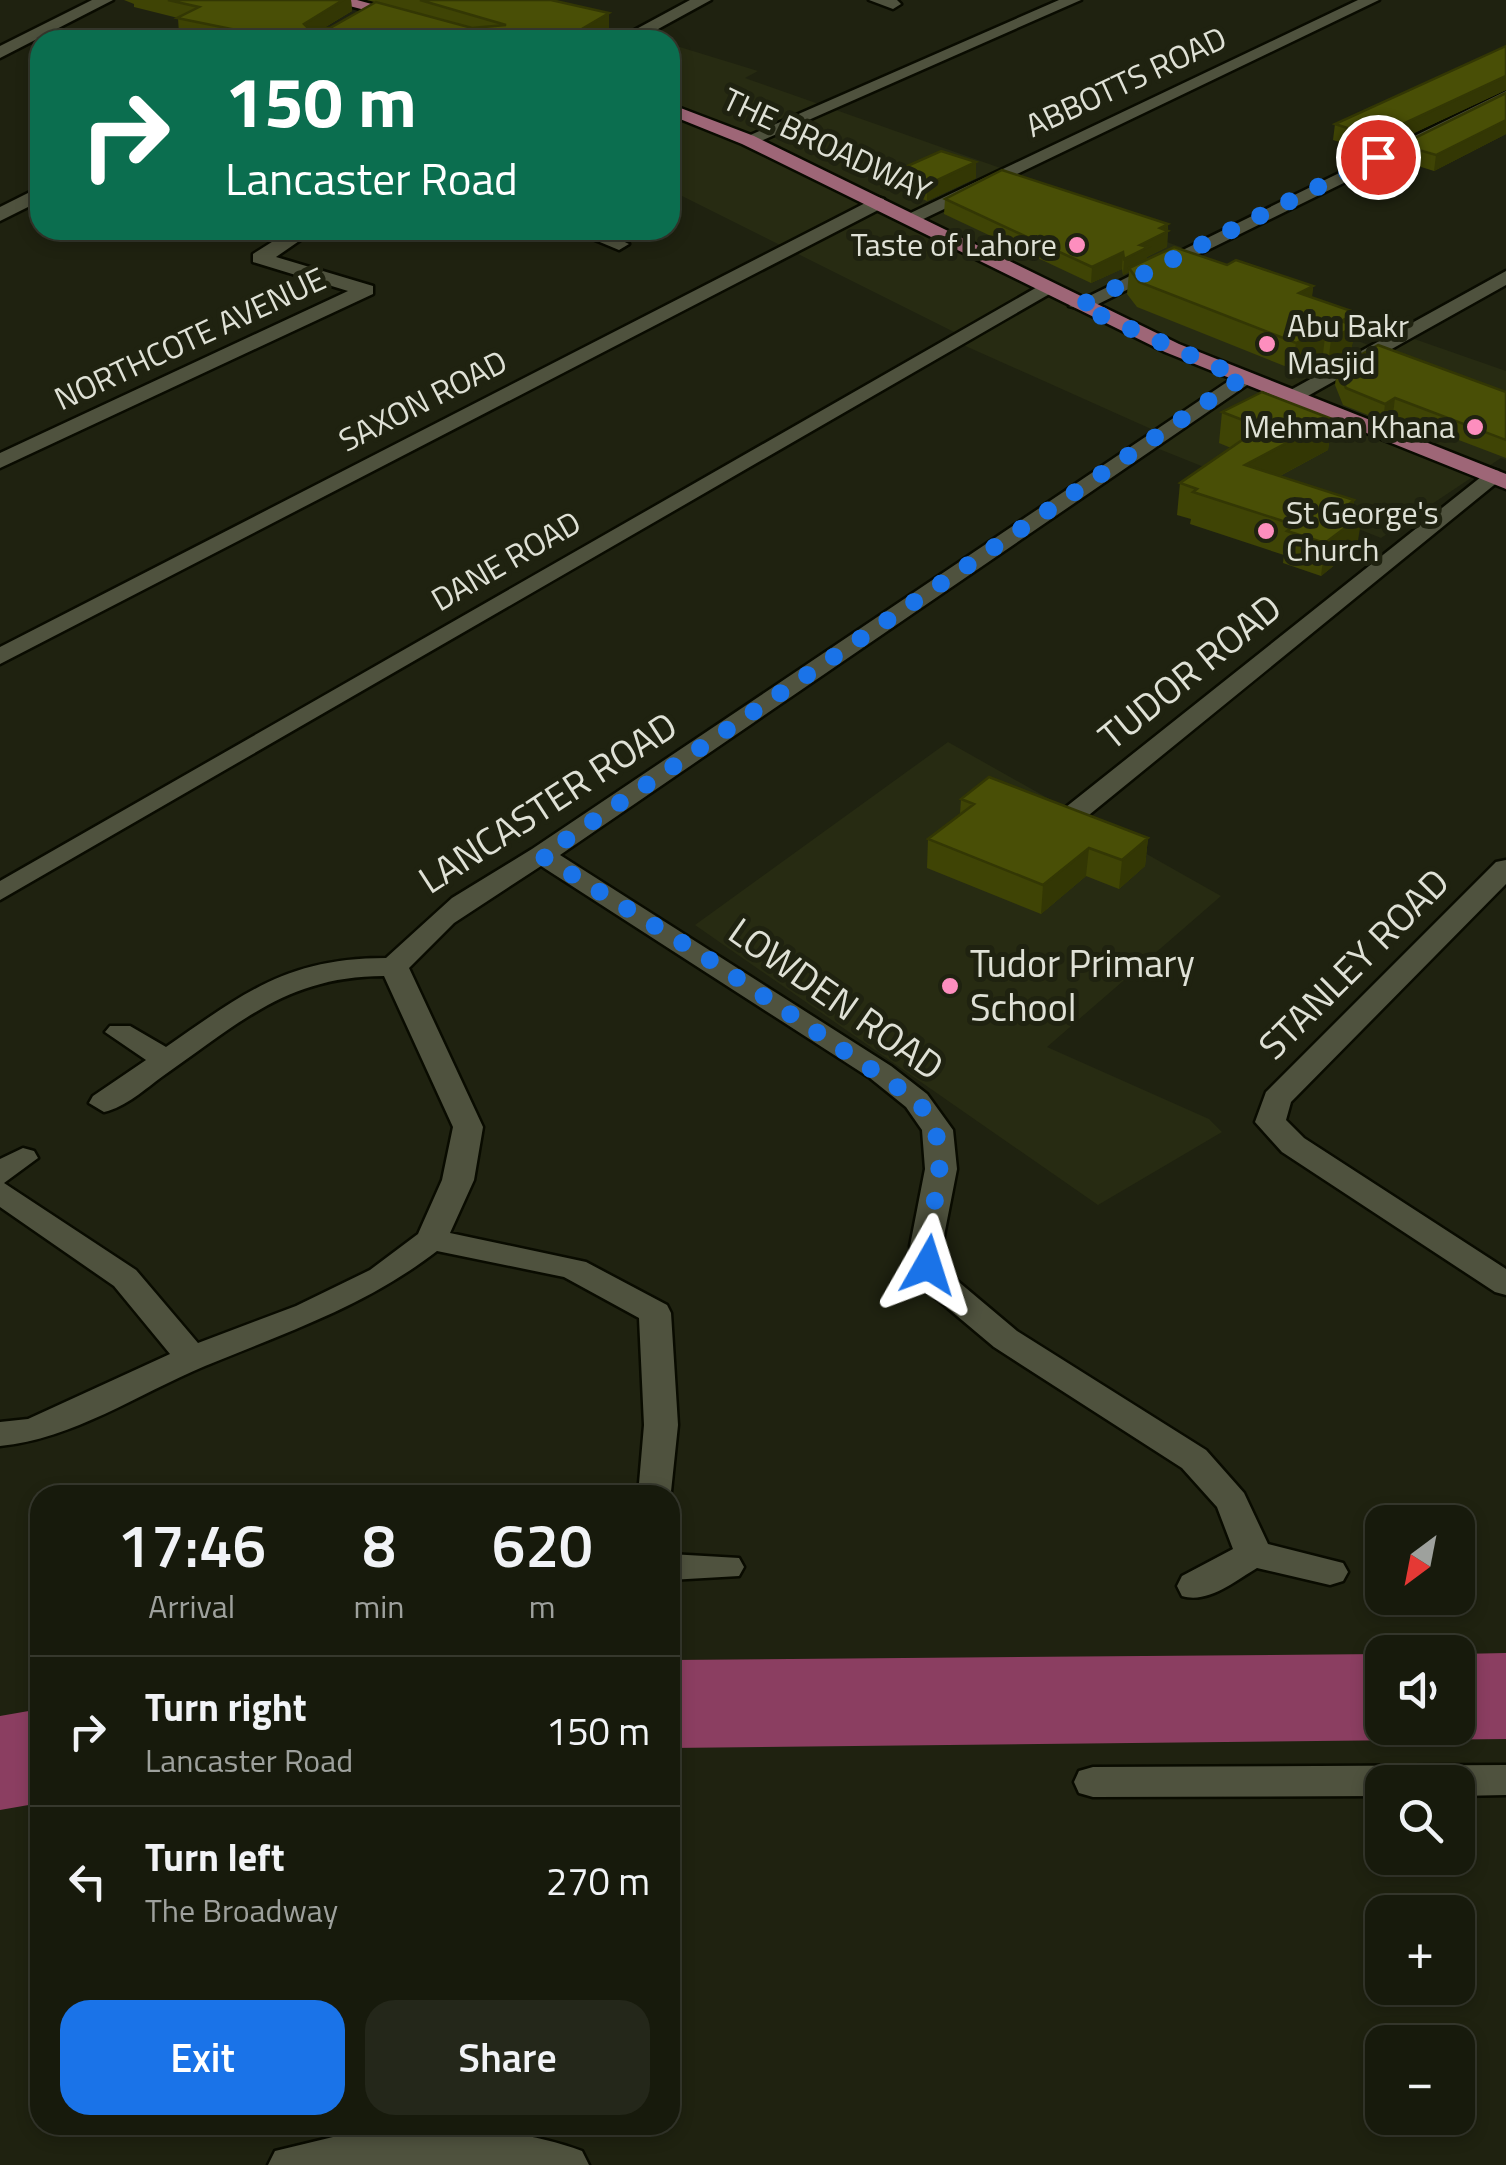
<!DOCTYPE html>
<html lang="en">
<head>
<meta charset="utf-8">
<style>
	body { margin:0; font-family:"Titillium Web",sans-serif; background:#24271a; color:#f1f3f6; height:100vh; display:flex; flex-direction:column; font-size:38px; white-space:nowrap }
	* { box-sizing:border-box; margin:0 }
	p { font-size:32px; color:#9ea19d }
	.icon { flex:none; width:55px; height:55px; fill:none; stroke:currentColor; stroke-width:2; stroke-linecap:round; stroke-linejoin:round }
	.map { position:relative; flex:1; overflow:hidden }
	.details { position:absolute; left:30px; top:1485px; width:650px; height:650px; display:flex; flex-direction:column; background:#171a0c; border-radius:30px; box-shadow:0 5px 15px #0003,0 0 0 2px #36382d }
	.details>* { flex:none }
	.banner { position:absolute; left:30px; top:30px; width:650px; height:210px; border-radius:30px; box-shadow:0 5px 15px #0003,0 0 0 2px #36382d; background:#0b6e4f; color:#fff; overflow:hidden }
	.needle { width:65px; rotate:212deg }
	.tools { position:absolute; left:1365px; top:1505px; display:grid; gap:20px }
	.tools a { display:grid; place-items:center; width:110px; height:110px; border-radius:20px; background:#171a0c; box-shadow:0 5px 15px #0003,0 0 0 2px #36382d; font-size:50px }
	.pin { position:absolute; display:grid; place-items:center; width:85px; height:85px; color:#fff; margin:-42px; border:5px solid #fff; border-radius:50%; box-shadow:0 2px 10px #0007 }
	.me { position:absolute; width:110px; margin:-55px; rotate:6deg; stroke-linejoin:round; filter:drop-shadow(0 0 8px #0008) }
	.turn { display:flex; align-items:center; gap:35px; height:210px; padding:0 30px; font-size:45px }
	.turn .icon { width:130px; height:130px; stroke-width:2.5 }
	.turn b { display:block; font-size:70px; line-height:85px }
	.eta { display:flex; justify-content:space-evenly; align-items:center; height:170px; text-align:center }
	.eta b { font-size:60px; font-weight:600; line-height:70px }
	.primary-button { display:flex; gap:20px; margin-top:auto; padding:20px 30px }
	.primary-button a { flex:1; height:115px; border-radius:30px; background:#1a73e8; color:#fff; font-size:40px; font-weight:600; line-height:115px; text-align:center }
	.primary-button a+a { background:#24271a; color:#f1f3f6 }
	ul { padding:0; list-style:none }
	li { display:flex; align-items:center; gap:30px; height:150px; padding:0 30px; border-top:2px solid #36382d }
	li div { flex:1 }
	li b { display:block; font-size:38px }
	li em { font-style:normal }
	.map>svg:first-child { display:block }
</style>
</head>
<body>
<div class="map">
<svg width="1506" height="2165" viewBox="0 0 1506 2165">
	<rect width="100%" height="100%" fill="#1f2210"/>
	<path fill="#272b12" d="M 670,44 L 758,71 L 745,78 L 1009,171 L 993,179 L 1189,250 L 1165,262 L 1373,347 L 1403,335 L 1506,371 L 1506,460 L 1501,458 L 1381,538 L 1154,447 L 1160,433 L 952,340 L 958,334 L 670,190 Z
		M 948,742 L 1221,896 L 1047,1047 L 1209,1119 L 1222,1132 L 1098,1205 L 695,925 Z"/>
	<path fill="#8b3e61" d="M 1506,1653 L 1506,1739 L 670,1748 L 670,1660 L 1382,1654 L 1382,1728 L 1458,1728 L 1458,1654 Z
		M 40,1709 L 40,1803 L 0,1810 L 0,1716 Z"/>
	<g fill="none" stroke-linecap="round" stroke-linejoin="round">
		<defs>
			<path id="minor" d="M 92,0 L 113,0 L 0,58 L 0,46 Z
				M 690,0 L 711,0 L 638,40 L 616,40 Z
				M 869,0 L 897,0 L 901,4 L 893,9 Z
				M 1059,0 L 1081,0 L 754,144 L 739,140 Z
				M 1358,0 L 1379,0 L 915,223 L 898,219 Z
				M 1506,91 L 1506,103 L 1086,310 L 1069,306 Z
				M 40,187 L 40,201 L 0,221 L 0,207 Z
				M 877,197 L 884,199 L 884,207 L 0,664 L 0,647 Z
				M 291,230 L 315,230 L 276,257 L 373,286 L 373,294 L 0,468 L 0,453 L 348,291 L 253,262 L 253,254 Z
				M 571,230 L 599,230 L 629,244 L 619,250 Z
				M 1506,271 L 1506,285 L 1297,402 L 1281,402 L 1278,397 Z
				M 1046,282 L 1053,284 L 1053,292 L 0,900 L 0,881 Z
				M 1242,372 L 1250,373 L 1250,383 L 560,855 L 891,1066 L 927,1094 L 953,1130 L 957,1169 L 942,1246 L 945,1265 L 954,1278 L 1017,1331 L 1206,1450 L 1244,1493 L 1268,1544 L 1343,1563 L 1348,1572 L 1343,1581 L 1330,1585 L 1257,1568 C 1235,1581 1208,1604 1182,1596 L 1177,1586 L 1182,1576 L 1233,1549 L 1217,1507 L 1182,1468 L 994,1347 L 931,1294 L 913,1265 L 910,1246 L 925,1169 L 922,1130 L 906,1107 L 870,1078 L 541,866 L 454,923 L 409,968 L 483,1127 L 474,1180 L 450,1233 L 586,1262 L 667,1305 L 671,1313 L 678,1425 L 670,1501 L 670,1495 L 638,1495 L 644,1425 L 639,1318 L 564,1277 L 437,1251 C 366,1306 287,1332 205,1366 C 138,1394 73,1439 0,1446 L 0,1422 L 28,1419 L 170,1354 L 114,1286 L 0,1207 L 0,1159 L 23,1148 L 34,1151 L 38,1158 L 4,1183 L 136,1270 L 198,1343 L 296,1306 L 370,1270 L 418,1234 L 442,1180 L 453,1127 L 384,976 C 287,976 238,1024 163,1076 C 145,1089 126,1107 104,1112 L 89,1103 L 93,1096 L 146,1060 L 105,1032 L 110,1026 L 130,1026 L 166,1047 C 244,993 287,958 386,958 L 452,898 L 532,849 Z
				M 1491,469 L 1499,471 L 1499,481 L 1084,819 L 1066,819 L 1062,813 L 1066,807 Z
				M 1506,860 L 1506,884 L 1291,1102 L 1286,1120 L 1304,1138 L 1506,1269 L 1506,1295 L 1495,1292 L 1282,1152 L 1255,1122 L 1266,1092 L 1496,862 Z
				M 670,1554 L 739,1558 L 744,1567 L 739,1576 L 670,1580 Z
				M 1506,1765 L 1506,1795 L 1458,1796 L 1458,1782 L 1382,1782 L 1382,1796 L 1093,1797 L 1079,1793 L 1074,1782 L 1079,1771 L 1093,1767 Z
				M 428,2126 C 480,2128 534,2133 582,2151 L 589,2165 L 268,2165 L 275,2151 L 362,2130 Z"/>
			<path id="primary" d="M 326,0 L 357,0 L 412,15 L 404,20 Z
				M 670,104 L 754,136 L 1179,344 L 1506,474 L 1506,489 L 1165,352 L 742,144 L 670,115 Z"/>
		</defs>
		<use href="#minor" stroke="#090b00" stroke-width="5"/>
		<use href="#primary" stroke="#090b00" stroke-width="5"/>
		<use href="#minor" fill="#4f523e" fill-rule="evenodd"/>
		<use href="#primary" fill="#9e6677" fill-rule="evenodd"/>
	</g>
	<path fill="#3f4405" d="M 124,0 L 351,0 L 352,11 L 324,28 L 330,28 L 375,2 L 367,0 L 552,0 L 609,13 L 609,28 L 590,40 L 210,40 L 179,34 L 178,18 L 134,7 L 134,4 Z
		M 1506,46 L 1506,90 L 1373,152 L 1333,140 L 1335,124 Z
		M 1506,93 L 1506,134 L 1434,171 L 1399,160 L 1401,145 Z
		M 976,162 L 976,178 L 927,201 L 895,187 L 896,171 Z
		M 945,199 L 1168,224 L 1167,247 L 1147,257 L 1147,260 L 1227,265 L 1313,286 L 1312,297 L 1357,313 L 1351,352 L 1328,365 L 1323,354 L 1292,369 L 1137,307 L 1127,294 L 1129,272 L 1123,275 L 1122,269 L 1091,283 L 944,214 Z
		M 1337,368 L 1506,392 L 1506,458 L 1393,415 L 1383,421 L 1343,405 L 1335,385 Z
		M 1222,412 L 1332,419 L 1328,450 L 1280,476 L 1354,500 L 1353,512 L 1357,547 L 1321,576 L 1283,563 L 1284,555 L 1190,524 L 1191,519 L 1177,515 L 1180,483 L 1231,448 L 1219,443 Z
		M 961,799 L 1148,838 L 1145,866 L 1119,889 L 1086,876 L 1041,914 L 927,868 L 928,839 L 960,814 Z"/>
	<path fill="#333704" d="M 343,0 L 351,0 L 352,11 L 305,39 L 304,24 Z
		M 609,13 L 609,28 L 590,40 L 563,40 Z
		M 1506,76 L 1506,90 L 1373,152 L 1375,137 Z
		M 1506,120 L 1506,134 L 1434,171 L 1436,155 Z
		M 976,162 L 976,178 L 927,201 L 927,185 Z
		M 1168,224 L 1167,247 L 1147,257 L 1147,264 L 1129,268 L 1129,272 L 1123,275 L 1124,259 L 1160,228 Z
		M 1123,252 L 1122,269 L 1091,283 L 1092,267 Z
		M 1313,286 L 1310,311 L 1299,293 Z
		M 1357,313 L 1351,352 L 1328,365 L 1331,339 L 1341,321 Z
		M 1326,328 L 1323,354 L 1292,369 L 1296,343 Z
		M 1395,398 L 1393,415 L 1383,421 L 1385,404 Z
		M 1332,419 L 1328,450 L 1242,496 L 1245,465 Z
		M 1354,500 L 1351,523 L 1362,515 L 1357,547 L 1321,576 L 1325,543 L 1343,509 Z
		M 1148,838 L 1145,866 L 1119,889 L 1122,860 Z
		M 1089,848 L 1086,876 L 1041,914 L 1043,885 Z"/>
	<path fill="#494f06" stroke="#333704" stroke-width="2.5" d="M 168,0 L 343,0 L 304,24 L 308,28 L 330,28 L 376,2 L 472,28 L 506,25 L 420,0 L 551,0 L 609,13 L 563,40 L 285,40 L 177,18 L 199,7 Z
		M 1506,46 L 1506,76 L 1375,137 L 1335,124 Z
		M 1506,93 L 1506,120 L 1436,155 L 1401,145 Z
		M 941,151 L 976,162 L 927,185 L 896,171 Z
		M 1002,170 L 1168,224 L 1160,228 L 1168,231 L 1140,245 L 1148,247 L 1124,259 L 1123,252 L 1092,267 L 945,199 Z
		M 1174,247 L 1227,265 L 1236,260 L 1313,286 L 1299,293 L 1357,313 L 1341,321 L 1355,326 L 1331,339 L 1326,328 L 1296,343 L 1139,282 L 1129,268 Z
		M 1378,345 L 1506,392 L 1506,440 L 1395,398 L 1385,404 L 1346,388 L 1337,368 Z
		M 1262,392 L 1332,419 L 1245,465 L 1354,500 L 1343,509 L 1362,515 L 1325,543 L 1287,531 L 1295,525 L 1193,492 L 1197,489 L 1180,483 L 1261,427 L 1222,412 Z
		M 989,777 L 1148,838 L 1122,860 L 1089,848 L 1043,885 L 928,839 L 974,804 L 961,799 Z"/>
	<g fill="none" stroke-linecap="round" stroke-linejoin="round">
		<path stroke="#1a73e8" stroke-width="18" stroke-dasharray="0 32.4" d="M 928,1265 C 924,1204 964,1152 915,1099 L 718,965 L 542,856 L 1242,378 L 1079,306 L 1378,157"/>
	</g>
	<g fill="#fd8ebe" stroke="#1f2210" stroke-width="4">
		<circle cx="1077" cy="245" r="10"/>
		<circle cx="1267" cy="344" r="10"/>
		<circle cx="1475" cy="427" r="10"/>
		<circle cx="1266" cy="531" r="10"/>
		<circle cx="950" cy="986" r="10"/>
	</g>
	<g text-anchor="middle" stroke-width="10" stroke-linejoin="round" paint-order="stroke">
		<g font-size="32" fill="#dfe1d6" stroke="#1f2210">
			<text transform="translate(1126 82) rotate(-25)" y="11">ABBOTTS ROAD</text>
			<text transform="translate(827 145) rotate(25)" y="11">THE BROADWAY</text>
			<text transform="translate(190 339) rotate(-25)" y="11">NORTHCOTE AVENUE</text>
			<text transform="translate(423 401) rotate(-27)" y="11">SAXON ROAD</text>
			<text transform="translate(506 561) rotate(-30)" y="11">DANE ROAD</text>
		</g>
		<g font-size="32" fill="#dfe1d6" stroke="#1f2210" text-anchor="end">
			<text x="1057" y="256">Taste of Lahore</text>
			<text x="1287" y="337" text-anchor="start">Abu Bakr<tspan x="1287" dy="37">Masjid</tspan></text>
			<text x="1455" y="438">Mehman Khana</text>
			<text x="1286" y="524" text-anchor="start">St George's<tspan x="1286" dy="37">Church</tspan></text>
		</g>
		<g font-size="38" fill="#dfe1d6" stroke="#1f2210">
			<text transform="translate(1190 672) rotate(-39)" y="13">TUDOR ROAD</text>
			<text transform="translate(548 803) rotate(-33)" y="13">LANCASTER ROAD</text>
			<text transform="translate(1354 964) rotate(-45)" y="13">STANLEY ROAD</text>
			<text transform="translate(836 999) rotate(35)" y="13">LOWDEN ROAD</text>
		</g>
		<g font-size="38" fill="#dfe1d6" stroke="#1f2210" text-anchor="start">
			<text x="970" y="977">Tudor Primary<tspan x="970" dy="44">School</tspan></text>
		</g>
	</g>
</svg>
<div class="tools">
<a><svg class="needle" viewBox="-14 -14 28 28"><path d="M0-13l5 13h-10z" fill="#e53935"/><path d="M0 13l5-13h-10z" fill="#9ea19d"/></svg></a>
<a><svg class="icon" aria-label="sound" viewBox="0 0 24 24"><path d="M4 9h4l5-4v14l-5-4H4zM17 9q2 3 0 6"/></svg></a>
<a><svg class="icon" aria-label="search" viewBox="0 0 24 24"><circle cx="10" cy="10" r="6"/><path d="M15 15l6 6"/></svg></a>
<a>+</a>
<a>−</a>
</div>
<div class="pin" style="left:1378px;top:157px;background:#d93025"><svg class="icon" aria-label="arrive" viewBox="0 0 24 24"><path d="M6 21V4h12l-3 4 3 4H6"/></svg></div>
<svg class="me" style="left:928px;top:1265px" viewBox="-20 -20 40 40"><path d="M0-17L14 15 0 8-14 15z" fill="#1a73e8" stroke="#fff" stroke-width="4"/></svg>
<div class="banner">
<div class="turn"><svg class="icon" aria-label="right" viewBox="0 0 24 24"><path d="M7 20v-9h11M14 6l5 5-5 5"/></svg><div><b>150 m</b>Lancaster Road</div></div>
</div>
<section class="details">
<div class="eta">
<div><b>17:46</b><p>Arrival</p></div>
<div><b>8</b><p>min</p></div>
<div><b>620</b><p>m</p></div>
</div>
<ul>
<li><svg class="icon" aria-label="right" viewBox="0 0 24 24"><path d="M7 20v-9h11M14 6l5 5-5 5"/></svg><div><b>Turn right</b><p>Lancaster Road</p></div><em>150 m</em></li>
<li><svg class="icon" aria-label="left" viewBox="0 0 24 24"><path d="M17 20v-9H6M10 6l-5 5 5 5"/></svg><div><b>Turn left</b><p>The Broadway</p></div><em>270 m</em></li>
</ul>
<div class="primary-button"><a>Exit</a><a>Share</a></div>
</section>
</div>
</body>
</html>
